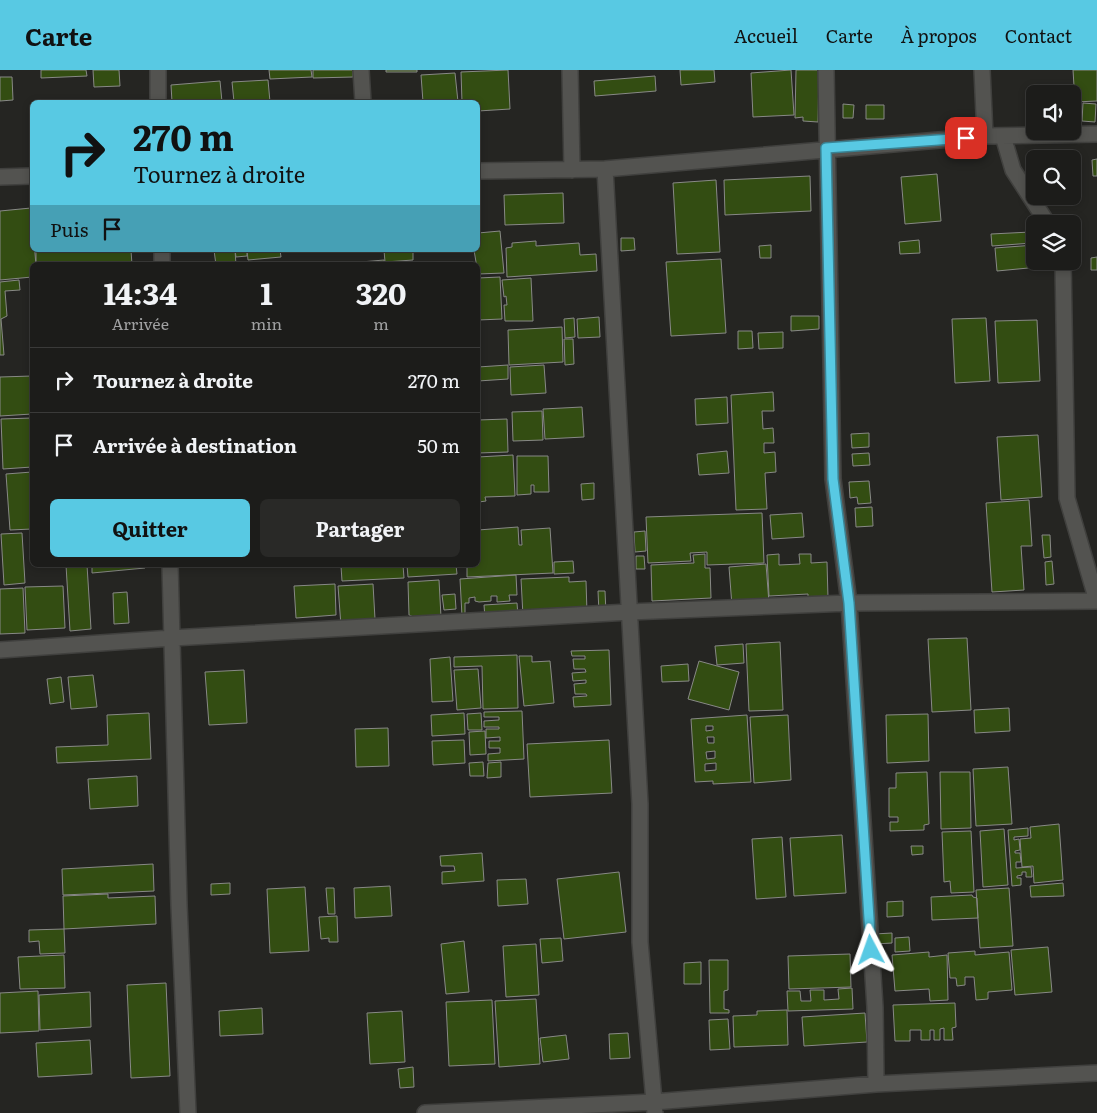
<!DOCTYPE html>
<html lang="fr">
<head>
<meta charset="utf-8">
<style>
	body { margin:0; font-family:Literata,serif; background:#292927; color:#f1f3f6; height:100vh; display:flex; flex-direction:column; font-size:19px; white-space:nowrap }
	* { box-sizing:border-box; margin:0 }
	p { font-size:16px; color:#a0a1a2 }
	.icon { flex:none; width:28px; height:28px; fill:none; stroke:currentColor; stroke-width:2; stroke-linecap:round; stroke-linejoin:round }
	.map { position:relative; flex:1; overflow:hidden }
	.sheet { position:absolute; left:30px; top:192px; width:450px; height:305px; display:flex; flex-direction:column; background:#1c1c1a; border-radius:8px; box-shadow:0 2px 8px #0003,0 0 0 1px #3a3a39 }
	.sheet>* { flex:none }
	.guide { position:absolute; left:30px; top:30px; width:450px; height:152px; border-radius:8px; box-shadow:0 2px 8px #0003,0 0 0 1px #3a3a39; background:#58c9e3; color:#111; overflow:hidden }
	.controls { position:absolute; left:1026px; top:15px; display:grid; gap:10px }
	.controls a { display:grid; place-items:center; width:55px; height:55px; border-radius:8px; background:#1c1c1a; box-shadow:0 2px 8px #0003,0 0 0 1px #3a3a39; font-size:25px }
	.pin { position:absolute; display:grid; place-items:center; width:42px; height:42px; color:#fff; margin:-21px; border-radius:10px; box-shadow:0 2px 8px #0006 }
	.me { position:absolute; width:55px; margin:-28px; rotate:356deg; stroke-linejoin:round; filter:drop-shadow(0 0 4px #0008) }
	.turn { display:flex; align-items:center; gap:18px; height:105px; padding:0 20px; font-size:22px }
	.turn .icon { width:65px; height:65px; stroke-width:2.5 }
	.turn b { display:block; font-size:35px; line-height:42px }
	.then { display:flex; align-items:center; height:48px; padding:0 20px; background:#0003; gap:10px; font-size:19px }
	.eta { display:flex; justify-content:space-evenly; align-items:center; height:85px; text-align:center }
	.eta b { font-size:30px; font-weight:700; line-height:35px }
	.action { display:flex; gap:10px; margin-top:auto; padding:10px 20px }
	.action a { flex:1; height:58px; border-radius:8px; background:#58c9e3; color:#111; font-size:20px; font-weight:700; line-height:58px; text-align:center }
	.action a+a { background:#292927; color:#f1f3f6 }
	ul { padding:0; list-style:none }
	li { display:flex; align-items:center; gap:15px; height:65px; padding:0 20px; border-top:1px solid #3a3a39 }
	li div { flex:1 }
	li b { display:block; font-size:19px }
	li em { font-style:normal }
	header { display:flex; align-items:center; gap:30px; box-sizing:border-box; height:70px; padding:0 25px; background:#58c9e3; color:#111 }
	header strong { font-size:24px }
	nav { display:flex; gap:28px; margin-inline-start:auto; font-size:18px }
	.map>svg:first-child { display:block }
</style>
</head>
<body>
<header>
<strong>Carte</strong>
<nav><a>Accueil</a><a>Carte</a><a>À propos</a><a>Contact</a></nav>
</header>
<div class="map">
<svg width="1097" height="1043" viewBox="0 0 1097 1043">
	<rect width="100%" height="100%" fill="#252522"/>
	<path fill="#334d12" stroke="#888986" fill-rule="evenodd" d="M 41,0 L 86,0 L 87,6 L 41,8 Z
		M 93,0 L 119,0 L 120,16 L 94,17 Z
		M 269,0 L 311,0 L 312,7 L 270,9 Z
		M 313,0 L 353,0 L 353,7 L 313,8 Z
		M 386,0 L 417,0 L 417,2 L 386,2 Z
		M 508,0 L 510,39 L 478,41 L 478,32 L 462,32 L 461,2 Z
		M 680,0 L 714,0 L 715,12 L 681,15 Z
		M 791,0 L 794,45 L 753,47 L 751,3 Z
		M 796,0 L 819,0 L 818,52 L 803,51 L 803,47 L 795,48 Z
		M 1073,0 L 1097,0 L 1097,31 L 1075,32 Z
		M 455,3 L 458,32 L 423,32 L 421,5 Z
		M 655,6 L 656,21 L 595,26 L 594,11 Z
		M 0,7 L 12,7 L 13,30 L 0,31 Z
		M 268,10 L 270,32 L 234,32 L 232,12 Z
		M 220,11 L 222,32 L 172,32 L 171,15 Z
		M 1083,33 L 1096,34 L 1095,52 L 1082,51 Z
		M 843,34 L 854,35 L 853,48 L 843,48 Z
		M 866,35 L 884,35 L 884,49 L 866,49 Z
		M 1097,89 L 1097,106 L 1093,106 L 1092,90 Z
		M 937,104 L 941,151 L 905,154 L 901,107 Z
		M 810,106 L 811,141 L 725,145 L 724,110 Z
		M 716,110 L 720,182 L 677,184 L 673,113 Z
		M 563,123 L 564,153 L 505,155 L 504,125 Z
		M 31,138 L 36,195 L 32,195 L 32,207 L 0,210 L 0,141 Z
		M 500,161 L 504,203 L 478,204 L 474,180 L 478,180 L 478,163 Z
		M 1031,162 L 1032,173 L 992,176 L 991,164 Z
		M 621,168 L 634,168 L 635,180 L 621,181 Z
		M 919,170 L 920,183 L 900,184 L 899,172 Z
		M 536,171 L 536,176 L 579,173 L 580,185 L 596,184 L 597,201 L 507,207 L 506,178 L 512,177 L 512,173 Z
		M 771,175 L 771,188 L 760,188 L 759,176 Z
		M 1035,175 L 1035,191 L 1038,191 L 1039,197 L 997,201 L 995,178 Z
		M 36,180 L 131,180 L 132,195 L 36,195 Z
		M 214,180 L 235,180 L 236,195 L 216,195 Z
		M 235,180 L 247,180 L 247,186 L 236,187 Z
		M 247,180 L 280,180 L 281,187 L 248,190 Z
		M 384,180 L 413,180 L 413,190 L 385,192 Z
		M 1097,187 L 1097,200 L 1091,200 L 1091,188 Z
		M 721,189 L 726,263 L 671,266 L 666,192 Z
		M 384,190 L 384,195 L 361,195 L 361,192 Z
		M 473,192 L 473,195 L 446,195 L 446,193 Z
		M 500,207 L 502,249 L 478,250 L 478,208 Z
		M 531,208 L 533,251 L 505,251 L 504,235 L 507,235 L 506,226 L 504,227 L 502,210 Z
		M 19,210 L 20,220 L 5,221 L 7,246 L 1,249 L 4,285 L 0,285 L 0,212 Z
		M 791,246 L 819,246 L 819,259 L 791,261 Z
		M 599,247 L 600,267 L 578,268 L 577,249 Z
		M 574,248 L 575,267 L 565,268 L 564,249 Z
		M 986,248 L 990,311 L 955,313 L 952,249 Z
		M 1037,250 L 1040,311 L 998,313 L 995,251 Z
		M 562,257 L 563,292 L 509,295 L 508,260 Z
		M 738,261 L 752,261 L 753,278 L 738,279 Z
		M 783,262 L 783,278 L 759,279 L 758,263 Z
		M 564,269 L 573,269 L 574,294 L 565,295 Z
		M 508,295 L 508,309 L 478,311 L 478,297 Z
		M 544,295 L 546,323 L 511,325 L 510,297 Z
		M 32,306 L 32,344 L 0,346 L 0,307 Z
		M 773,322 L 774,341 L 762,341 L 763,359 L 773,358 L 774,373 L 764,373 L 764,383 L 775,382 L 776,402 L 765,403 L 767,439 L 736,440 L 731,325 Z
		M 727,327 L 728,353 L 696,355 L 695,329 Z
		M 582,337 L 584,367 L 545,369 L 543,339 Z
		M 542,341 L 543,370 L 513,371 L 512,342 Z
		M 32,348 L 32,397 L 3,399 L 1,349 Z
		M 507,349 L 508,382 L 478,383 L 478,350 Z
		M 869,363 L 869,377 L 852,378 L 851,364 Z
		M 1038,365 L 1042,427 L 1001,430 L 997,367 Z
		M 727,381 L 729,403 L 699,405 L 697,384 Z
		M 869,383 L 870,395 L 853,396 L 852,384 Z
		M 513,385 L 515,426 L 485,427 L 486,431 L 479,432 L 478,387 Z
		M 517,386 L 548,386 L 549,422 L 534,422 L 534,415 L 531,415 L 531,424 L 517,425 Z
		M 32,402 L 32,459 L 10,460 L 6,404 Z
		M 869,411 L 871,433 L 858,434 L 857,427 L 850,428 L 849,412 Z
		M 594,413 L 594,429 L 582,430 L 581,414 Z
		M 1029,430 L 1032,476 L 1021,476 L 1024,520 L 992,522 L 986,433 Z
		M 872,437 L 873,456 L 856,457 L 855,438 Z
		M 762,443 L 764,493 L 707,495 L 707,482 L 690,483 L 691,491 L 648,493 L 646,447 Z
		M 802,443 L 804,467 L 772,469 L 770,445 Z
		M 518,457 L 519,475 L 522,475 L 521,460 L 550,458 L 553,503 L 467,507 L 467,495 L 478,495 L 478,460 Z
		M 645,461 L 646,481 L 635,482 L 634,462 Z
		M 22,463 L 25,513 L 4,515 L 1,464 Z
		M 1042,465 L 1050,465 L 1051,487 L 1044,488 Z
		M 705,484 L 705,498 L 710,498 L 711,528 L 652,531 L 651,495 L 694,493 L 693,485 Z
		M 779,484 L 779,495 L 800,494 L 799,484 L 811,484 L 811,493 L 827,492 L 828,528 L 808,529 L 808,524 L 769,526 L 767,485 Z
		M 636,486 L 644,486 L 645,499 L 636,499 Z
		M 573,491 L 574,503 L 554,504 L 554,492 Z
		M 1052,491 L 1054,514 L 1046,515 L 1045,492 Z
		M 766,494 L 769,533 L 732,536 L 729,497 Z
		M 66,495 L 87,495 L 91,559 L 70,561 Z
		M 92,495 L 144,495 L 145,498 L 92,503 Z
		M 403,495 L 404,508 L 342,511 L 341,496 Z
		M 407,495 L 456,495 L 457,504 L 408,507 Z
		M 516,505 L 517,525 L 509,525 L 510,531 L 497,532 L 497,526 L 491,526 L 491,531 L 479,532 L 475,531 L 475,527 L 469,528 L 469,533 L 465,533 L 465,545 L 462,546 L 460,509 Z
		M 569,507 L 569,512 L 586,511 L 587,543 L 523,546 L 521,509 Z
		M 439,510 L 441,547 L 416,548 L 409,545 L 408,512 Z
		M 335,514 L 336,545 L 296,548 L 294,516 Z
		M 373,514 L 375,549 L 341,556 L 338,516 Z
		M 63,516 L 65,558 L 27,560 L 25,517 Z
		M 23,518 L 25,563 L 0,564 L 0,519 Z
		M 598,521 L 605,521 L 606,543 L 599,543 Z
		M 127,522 L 129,553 L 114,554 L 113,523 Z
		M 455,524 L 456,539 L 444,540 L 442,525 Z
		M 517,533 L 518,546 L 485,548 L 484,535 Z
		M 967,568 L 971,640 L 932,642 L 928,569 Z
		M 780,572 L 783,640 L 749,641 L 746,574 Z
		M 743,574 L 744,593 L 717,595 L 715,576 Z
		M 609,580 L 611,635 L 574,637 L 573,627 L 587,626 L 586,624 L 575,624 L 574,614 L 586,613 L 586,610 L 573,611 L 572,603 L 586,602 L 585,599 L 574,599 L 573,589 L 585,589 L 585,586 L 572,586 L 571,581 Z
		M 517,585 L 518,638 L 483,639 L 482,596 L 454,597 L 454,587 Z
		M 519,586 L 532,586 L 532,592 L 550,591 L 554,633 L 524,636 Z
		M 450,587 L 453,631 L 432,632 L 430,589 Z
		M 699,591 L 739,602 L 729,640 L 688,629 Z
		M 688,594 L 689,611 L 662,612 L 661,596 Z
		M 478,599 L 481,638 L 457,640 L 454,600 Z
		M 244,600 L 247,653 L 209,655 L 205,602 Z
		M 93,605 L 97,637 L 71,639 L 68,607 Z
		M 61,607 L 64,632 L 50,634 L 47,609 Z
		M 1009,638 L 1010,661 L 975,663 L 974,640 Z
		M 522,641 L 524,689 L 488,691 L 488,684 L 500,683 L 500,678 L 489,678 L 489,671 L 500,671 L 500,667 L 486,668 L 486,659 L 499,659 L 499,657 L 484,657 L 484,651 L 499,650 L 499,647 L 484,647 L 484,642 Z
		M 149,643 L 151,689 L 57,693 L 56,677 L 108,675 L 107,645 Z
		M 464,643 L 465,664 L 432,666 L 431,645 Z
		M 481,643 L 482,660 L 468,660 L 467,644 Z
		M 928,644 L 929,691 L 887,693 L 886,645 Z
		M 747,645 L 751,712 L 713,714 L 713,711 L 695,712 L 691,649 ZM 706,656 L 713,656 L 713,660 L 706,661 ZM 707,667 L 714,667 L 714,673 L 708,673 ZM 715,681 L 715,688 L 707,689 L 706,682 ZM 716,693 L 716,700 L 705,701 L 705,694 Z
		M 788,645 L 791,710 L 754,713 L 750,647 Z
		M 388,658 L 389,696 L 356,697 L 355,659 Z
		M 485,661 L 486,684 L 470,685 L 469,662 Z
		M 464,670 L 465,693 L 433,695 L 432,671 Z
		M 609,670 L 612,723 L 530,727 L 527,674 Z
		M 483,692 L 484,706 L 470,706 L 469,693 Z
		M 501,692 L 501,707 L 487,708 L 488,693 Z
		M 1008,697 L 1012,754 L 976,756 L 973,699 Z
		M 927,702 L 929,754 L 924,755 L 924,760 L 890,761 L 890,752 L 898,752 L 898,747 L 889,747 L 889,718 L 896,718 L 896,703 Z
		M 940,702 L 970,702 L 971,758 L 941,759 Z
		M 137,706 L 138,736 L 90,739 L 88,709 Z
		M 1059,754 L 1063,810 L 1034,813 L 1033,796 L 1022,797 L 1020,769 L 1031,768 L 1030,757 Z
		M 1028,758 L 1028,766 L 1014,767 L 1014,770 L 1019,769 L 1020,780 L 1015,781 L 1015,783 L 1020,783 L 1021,792 L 1016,792 L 1016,798 L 1031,797 L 1032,807 L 1026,807 L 1026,802 L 1022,802 L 1022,805 L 1017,806 L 1017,808 L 1021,808 L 1021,815 L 1012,816 L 1008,760 Z
		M 1004,759 L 1008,815 L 983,817 L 980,761 Z
		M 971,761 L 974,822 L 951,823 L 950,811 L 944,812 L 942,762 Z
		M 842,765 L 846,823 L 794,826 L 790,768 Z
		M 782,767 L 786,827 L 756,829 L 752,769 Z
		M 911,776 L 923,776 L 923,784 L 912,785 Z
		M 482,783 L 484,811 L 442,814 L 442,802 L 455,801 L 454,796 L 441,796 L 440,786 Z
		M 153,794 L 154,821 L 63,825 L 62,799 Z
		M 619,802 L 626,862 L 564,869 L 557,809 Z
		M 526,809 L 528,834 L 498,836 L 497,810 Z
		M 230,813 L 230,824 L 211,825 L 211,814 Z
		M 1063,813 L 1064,826 L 1031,827 L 1030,816 Z
		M 390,816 L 392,846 L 355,848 L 354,818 Z
		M 305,817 L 309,881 L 270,883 L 267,819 Z
		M 326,818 L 334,818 L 335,844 L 328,844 Z
		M 1009,818 L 1013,876 L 980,878 L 976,820 Z
		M 108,824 L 108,828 L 155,826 L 156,854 L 64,859 L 63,826 Z
		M 972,825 L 973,827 L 977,828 L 978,848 L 932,850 L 931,827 Z
		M 903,831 L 903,846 L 887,847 L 887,832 Z
		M 337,846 L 338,872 L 329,872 L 329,868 L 321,869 L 319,847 Z
		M 64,859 L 65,883 L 40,884 L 39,871 L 29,872 L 29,860 Z
		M 892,863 L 892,873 L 875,874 L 874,864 Z
		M 909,867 L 910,881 L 895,882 L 895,868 Z
		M 561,868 L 563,891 L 542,893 L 540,869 Z
		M 464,871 L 469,922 L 446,924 L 441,874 Z
		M 536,874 L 539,925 L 506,927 L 503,876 Z
		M 1048,877 L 1052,922 L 1015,925 L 1011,880 Z
		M 975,881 L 975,885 L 1009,882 L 1012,920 L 988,922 L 988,929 L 976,930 L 974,907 L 965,907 L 965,915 L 957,916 L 956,908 L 950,908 L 948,883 Z
		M 929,882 L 929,887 L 947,885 L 948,930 L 930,931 L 929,919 L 895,921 L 892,885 Z
		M 850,884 L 851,917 L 789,919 L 788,886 Z
		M 64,885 L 65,918 L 20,919 L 18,887 Z
		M 709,890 L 728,890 L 728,920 L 724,921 L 724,939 L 729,940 L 729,943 L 710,943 Z
		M 701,892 L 701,914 L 684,914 L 684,893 Z
		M 166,913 L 170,1006 L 131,1008 L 127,915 Z
		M 852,918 L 853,939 L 788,941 L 787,921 L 800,921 L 801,931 L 811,931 L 810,920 L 824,920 L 824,930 L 839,929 L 838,919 Z
		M 38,921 L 39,961 L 0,963 L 0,923 Z
		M 90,922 L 91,957 L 40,960 L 39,925 Z
		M 536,929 L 540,994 L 499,997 L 495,931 Z
		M 492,930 L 495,994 L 449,996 L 446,932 Z
		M 955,933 L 956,957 L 952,958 L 953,970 L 944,970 L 944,958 L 940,959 L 940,970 L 934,970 L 934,960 L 930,960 L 930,970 L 921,970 L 921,960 L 910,960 L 910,971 L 895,971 L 893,935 Z
		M 262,938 L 263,964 L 220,966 L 219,941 Z
		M 787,940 L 788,975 L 734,977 L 733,946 L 757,945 L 757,941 Z
		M 402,941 L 405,992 L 370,994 L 367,943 Z
		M 865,943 L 867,972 L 804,976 L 802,947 Z
		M 728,949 L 730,979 L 710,980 L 709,950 Z
		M 628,963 L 630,988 L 610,989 L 609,964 Z
		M 566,965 L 569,989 L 543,992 L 540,968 Z
		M 90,970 L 92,1004 L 38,1007 L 36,973 Z
		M 413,997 L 414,1017 L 400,1018 L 398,999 Z"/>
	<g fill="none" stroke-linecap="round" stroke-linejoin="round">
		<defs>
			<path id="minor" d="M 158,0 L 158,32
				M 361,0 L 363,32
				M 570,0 L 572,100
				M 826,0 L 833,409 L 849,533 L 875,937 L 876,1014
				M 982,0 L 985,66
				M 1003,66 L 1013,100 L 1048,154
				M 605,99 L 640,734 L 640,872 L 655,1043
				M 478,101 L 605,99 L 985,66 L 1097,64
				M 0,107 L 32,106
				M 162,180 L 162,195
				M 170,495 L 179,835 L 188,1043
				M 0,580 L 172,568 L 629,542 L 849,533 L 1097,531 L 1067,428 L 1063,191
				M 425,1043 L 654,1032 L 876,1014 L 1097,1003"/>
		</defs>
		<use href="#minor" stroke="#40403e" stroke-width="18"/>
		<use href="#minor" stroke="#535350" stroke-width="15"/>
	</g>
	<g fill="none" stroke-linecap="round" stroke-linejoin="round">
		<defs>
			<path id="route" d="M 871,880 L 849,533 L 833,409 L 826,78 L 966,68"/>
		</defs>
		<use href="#route" stroke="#398394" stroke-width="12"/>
		<use href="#route" stroke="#58c9e3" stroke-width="9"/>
	</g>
</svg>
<div class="controls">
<a><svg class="icon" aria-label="sound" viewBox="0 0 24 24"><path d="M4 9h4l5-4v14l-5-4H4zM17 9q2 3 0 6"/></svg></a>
<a><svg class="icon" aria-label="search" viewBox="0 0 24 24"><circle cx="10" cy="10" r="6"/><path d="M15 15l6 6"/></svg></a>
<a><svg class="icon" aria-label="layers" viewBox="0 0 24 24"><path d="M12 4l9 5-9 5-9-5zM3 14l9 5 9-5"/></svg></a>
</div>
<div class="pin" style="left:966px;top:68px;background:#d93025"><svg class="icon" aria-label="arrive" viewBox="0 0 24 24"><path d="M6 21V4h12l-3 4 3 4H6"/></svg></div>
<svg class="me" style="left:871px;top:880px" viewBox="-20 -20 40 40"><path d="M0-17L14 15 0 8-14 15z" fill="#58c9e3" stroke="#fff" stroke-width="4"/></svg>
<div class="guide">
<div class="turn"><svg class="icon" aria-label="right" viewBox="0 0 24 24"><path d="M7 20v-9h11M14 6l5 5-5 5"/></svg><div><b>270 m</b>Tournez à droite</div></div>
<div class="then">Puis<svg class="icon" aria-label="arrive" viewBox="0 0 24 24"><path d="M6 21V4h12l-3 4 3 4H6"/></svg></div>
</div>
<section class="sheet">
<div class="eta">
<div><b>14:34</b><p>Arrivée</p></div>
<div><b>1</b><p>min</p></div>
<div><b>320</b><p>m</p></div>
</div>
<ul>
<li><svg class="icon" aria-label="right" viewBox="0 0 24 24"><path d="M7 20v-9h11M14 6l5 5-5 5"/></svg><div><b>Tournez à droite</b></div><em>270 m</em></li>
<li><svg class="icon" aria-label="arrive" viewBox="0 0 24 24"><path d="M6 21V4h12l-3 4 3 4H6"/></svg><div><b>Arrivée à destination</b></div><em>50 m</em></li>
</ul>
<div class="action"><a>Quitter</a><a>Partager</a></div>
</section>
</div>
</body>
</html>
